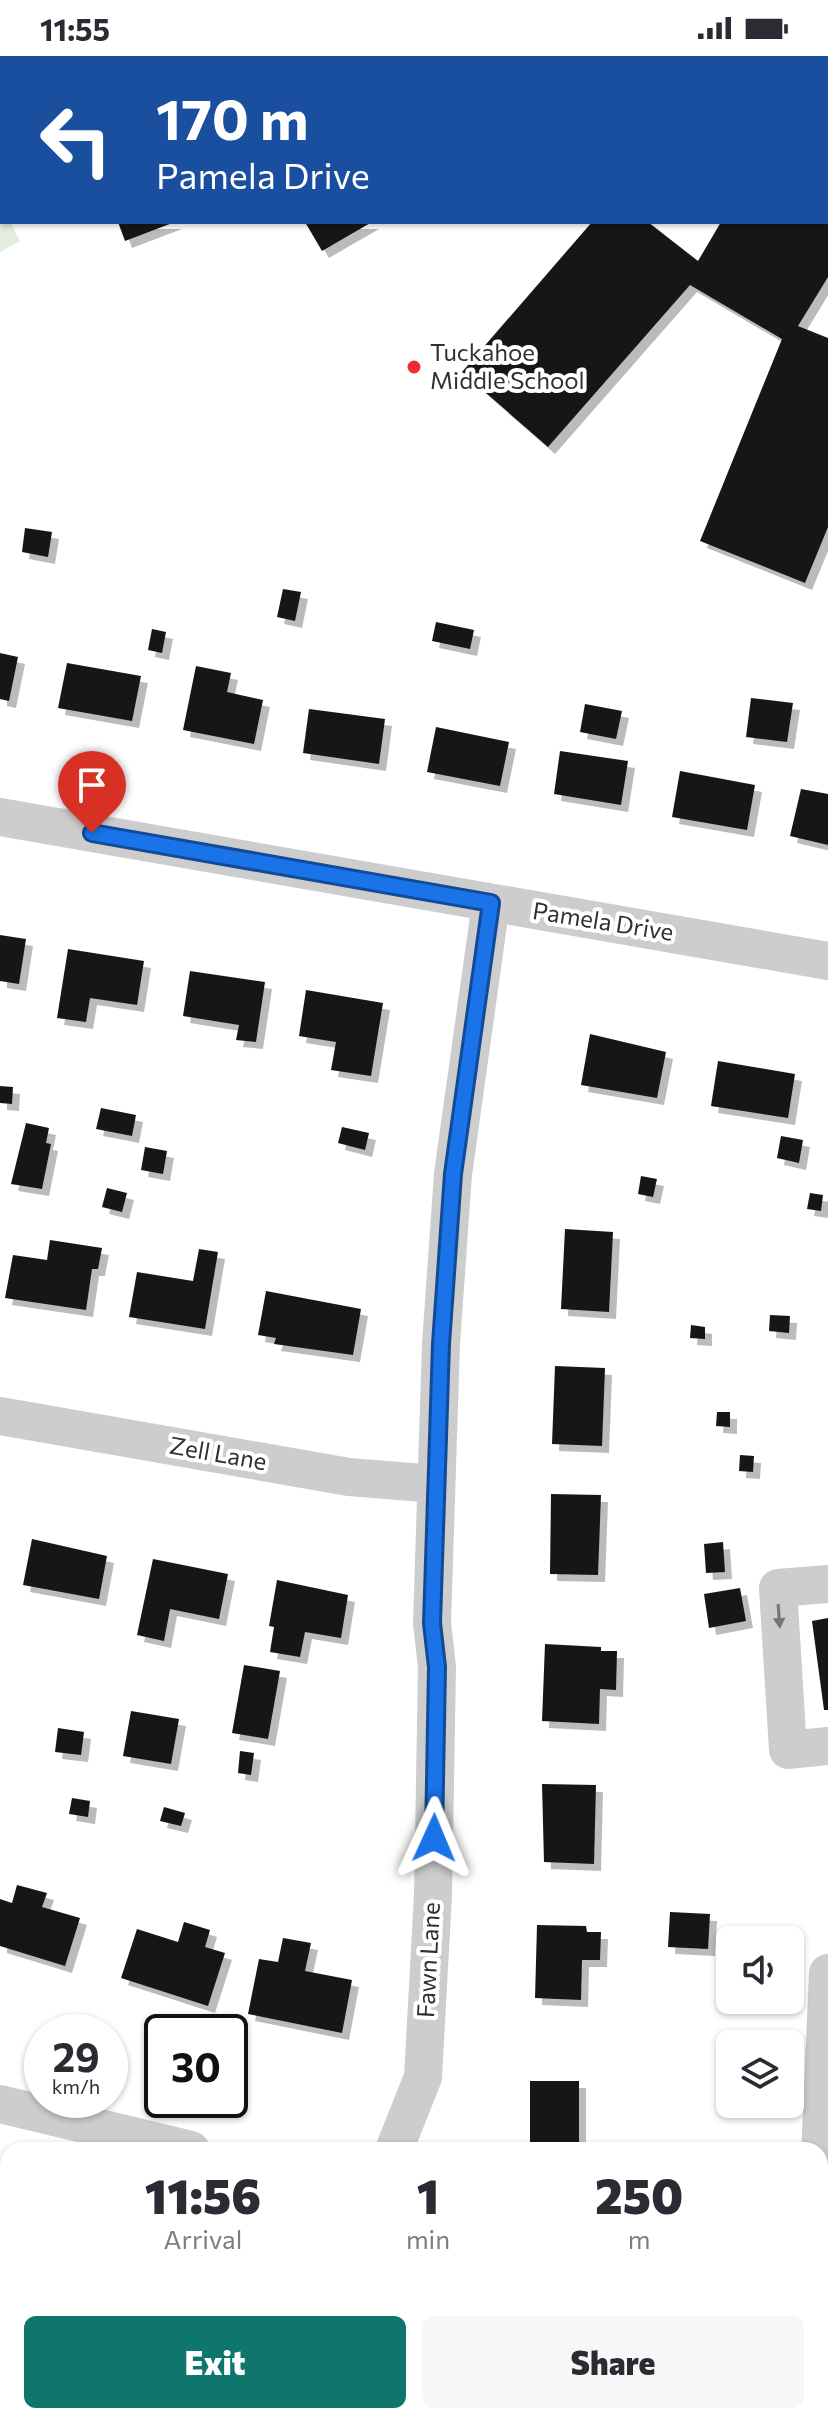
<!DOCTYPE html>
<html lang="en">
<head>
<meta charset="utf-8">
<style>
	body { margin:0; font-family:Commissioner,sans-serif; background:#f7f7f7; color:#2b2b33; height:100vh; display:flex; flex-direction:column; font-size:30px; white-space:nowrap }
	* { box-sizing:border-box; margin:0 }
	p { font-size:26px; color:#7c7c81 }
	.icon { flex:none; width:44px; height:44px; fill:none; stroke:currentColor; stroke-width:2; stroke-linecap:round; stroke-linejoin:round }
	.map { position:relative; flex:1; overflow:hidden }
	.details { position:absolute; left:0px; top:2086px; width:828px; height:282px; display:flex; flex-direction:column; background:#fff; border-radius:24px 24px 0 0; box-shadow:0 2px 6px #0004 }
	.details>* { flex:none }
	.hud { position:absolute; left:0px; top:0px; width:828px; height:168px; box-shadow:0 2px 6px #0004; background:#1a4fa0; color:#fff; overflow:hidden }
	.tools { position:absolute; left:716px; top:1870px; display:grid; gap:16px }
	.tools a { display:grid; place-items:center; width:88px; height:88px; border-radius:12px; background:#fff; box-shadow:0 2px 6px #0004; font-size:40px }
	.speed { position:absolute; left:24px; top:1958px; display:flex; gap:16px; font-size:40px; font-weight:700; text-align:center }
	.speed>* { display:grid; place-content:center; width:104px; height:104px; border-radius:50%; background:#fff; box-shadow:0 2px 6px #0004; line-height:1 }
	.speed small { font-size:20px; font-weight:400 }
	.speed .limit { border:4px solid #111; border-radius:12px; background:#fff; color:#111 }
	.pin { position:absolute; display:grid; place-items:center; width:68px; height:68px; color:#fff; margin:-82px -34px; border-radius:50% 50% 50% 0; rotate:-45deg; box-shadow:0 0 8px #0007 }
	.pin .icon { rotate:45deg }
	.me { position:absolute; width:88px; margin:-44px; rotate:1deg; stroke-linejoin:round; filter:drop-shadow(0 0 6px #0008) }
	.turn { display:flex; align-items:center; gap:28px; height:168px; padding:0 24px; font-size:36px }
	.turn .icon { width:104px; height:104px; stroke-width:2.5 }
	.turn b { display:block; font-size:56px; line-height:68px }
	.eta { display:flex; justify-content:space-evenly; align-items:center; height:136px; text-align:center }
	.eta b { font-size:48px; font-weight:800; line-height:56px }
	.primary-button { display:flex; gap:16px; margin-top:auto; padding:16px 24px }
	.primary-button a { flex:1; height:92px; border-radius:12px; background:#0f766e; color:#fff; font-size:32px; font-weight:800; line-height:92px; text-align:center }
	.primary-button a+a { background:#f7f7f7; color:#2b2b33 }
	.status { display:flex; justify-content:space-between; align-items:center; height:56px; padding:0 40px; background:#fff; direction:ltr }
	.status svg { height:22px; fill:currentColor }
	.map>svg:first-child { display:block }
</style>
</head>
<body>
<div class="status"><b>11:55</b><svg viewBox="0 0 49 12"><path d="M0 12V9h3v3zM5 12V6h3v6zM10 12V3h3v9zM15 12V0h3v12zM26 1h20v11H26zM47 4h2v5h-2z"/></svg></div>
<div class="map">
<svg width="828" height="2367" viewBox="0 0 828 2367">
	<defs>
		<filter id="shadow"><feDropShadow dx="7" dy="7" stdDeviation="0" flood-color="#0004"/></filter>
	</defs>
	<rect width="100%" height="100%" fill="#fff"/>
	<path fill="#e5edde" d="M 0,149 L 2,166 L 10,166 L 20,185 L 0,196 Z"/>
	<path fill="#171717" filter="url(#shadow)" d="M 118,166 L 175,166 L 125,185 Z
		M 305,166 L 372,166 L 322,195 Z
		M 592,166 L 648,166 L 698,205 L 721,166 L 828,166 L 828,221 L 798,270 L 828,282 L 828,471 L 805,527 L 700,485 L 782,283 L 690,229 L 548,391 L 462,316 Z
		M 25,472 L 52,476 L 48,501 L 22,496 Z
		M 283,533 L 301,536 L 295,565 L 277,561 Z
		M 436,566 L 474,574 L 470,593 L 432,585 Z
		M 152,573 L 166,576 L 162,597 L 148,594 Z
		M 0,597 L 18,601 L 9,645 L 0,643 Z
		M 67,607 L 141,620 L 132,665 L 58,652 Z
		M 196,610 L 231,617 L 227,636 L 263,644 L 254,688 L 183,674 Z
		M 751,642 L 793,647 L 787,686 L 746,681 Z
		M 585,648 L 622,655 L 616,683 L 580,676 Z
		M 309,653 L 385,663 L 379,708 L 303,697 Z
		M 436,671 L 509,686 L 500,730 L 427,716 Z
		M 560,695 L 628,705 L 621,749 L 554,738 Z
		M 680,715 L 755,729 L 747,774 L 672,761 Z
		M 801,733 L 828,738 L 828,789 L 790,780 Z
		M 0,879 L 26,883 L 19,928 L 0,925 Z
		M 68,893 L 144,905 L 137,949 L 90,942 L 86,966 L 57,962 Z
		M 190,915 L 265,926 L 256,986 L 236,984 L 239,969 L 183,960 Z
		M 306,934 L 383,947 L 371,1020 L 331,1014 L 336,986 L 299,980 Z
		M 590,978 L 666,996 L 657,1042 L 581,1029 Z
		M 718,1005 L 795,1018 L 788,1062 L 711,1050 Z
		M 0,1030 L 13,1031 L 12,1048 L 0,1047 Z
		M 101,1052 L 136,1059 L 132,1080 L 96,1073 Z
		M 26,1067 L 49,1072 L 46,1087 L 51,1088 L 42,1133 L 11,1128 Z
		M 342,1071 L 369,1077 L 365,1094 L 338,1087 Z
		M 781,1080 L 803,1084 L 799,1107 L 777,1102 Z
		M 145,1091 L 167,1095 L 163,1118 L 141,1114 Z
		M 641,1120 L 657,1123 L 653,1141 L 638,1138 Z
		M 107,1132 L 127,1137 L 122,1156 L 102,1151 Z
		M 810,1137 L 823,1139 L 821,1155 L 807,1153 Z
		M 565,1173 L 613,1176 L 609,1256 L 561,1253 Z
		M 50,1184 L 102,1192 L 98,1213 L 92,1213 L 86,1254 L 5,1242 L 13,1199 L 47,1204 Z
		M 199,1193 L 218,1196 L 205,1273 L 129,1261 L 137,1216 L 193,1225 Z
		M 266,1235 L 361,1253 L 353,1299 L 274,1288 L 276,1282 L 258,1279 Z
		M 770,1259 L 790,1260 L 789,1277 L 769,1275 Z
		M 691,1269 L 705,1271 L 705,1283 L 690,1282 Z
		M 555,1310 L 605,1312 L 602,1390 L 552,1388 Z
		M 717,1356 L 730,1356 L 730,1371 L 716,1370 Z
		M 740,1399 L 754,1400 L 753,1416 L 739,1415 Z
		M 551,1438 L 601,1439 L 598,1519 L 550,1518 Z
		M 32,1483 L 107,1500 L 99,1543 L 23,1529 Z
		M 723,1486 L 725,1516 L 706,1517 L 704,1488 Z
		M 153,1503 L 228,1518 L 219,1563 L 170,1553 L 164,1585 L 137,1579 Z
		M 277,1524 L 348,1539 L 341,1582 L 305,1576 L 300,1601 L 270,1596 L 274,1571 L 269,1570 Z
		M 740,1532 L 746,1565 L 709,1572 L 704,1538 Z
		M 828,1562 L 828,1654 L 824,1654 L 812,1565 Z
		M 545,1588 L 601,1591 L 601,1595 L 617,1595 L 616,1634 L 600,1633 L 599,1668 L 542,1665 Z
		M 244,1609 L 280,1615 L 268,1683 L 232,1677 Z
		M 131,1655 L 179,1663 L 171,1708 L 123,1700 Z
		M 58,1672 L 84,1676 L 81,1699 L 55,1696 Z
		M 240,1695 L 254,1697 L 251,1719 L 238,1717 Z
		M 542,1728 L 596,1729 L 594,1808 L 544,1806 Z
		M 72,1742 L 90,1745 L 88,1761 L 69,1758 Z
		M 164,1751 L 185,1757 L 181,1770 L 160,1765 Z
		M 17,1829 L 47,1837 L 42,1851 L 80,1862 L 65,1910 L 0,1890 L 0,1843 L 12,1847 Z
		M 670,1856 L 710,1858 L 708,1893 L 668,1891 Z
		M 184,1866 L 210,1874 L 205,1891 L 225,1897 L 208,1950 L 121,1922 L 137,1873 L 178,1886 Z
		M 537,1869 L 586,1870 L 587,1876 L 601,1876 L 600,1904 L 582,1904 L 581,1944 L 535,1942 Z
		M 283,1882 L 311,1887 L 305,1915 L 352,1924 L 342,1977 L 248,1958 L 259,1903 L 278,1906 Z
		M 530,2025 L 579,2025 L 579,2094 L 530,2094 Z
		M 7,2175 L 8,2175 L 8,2270 L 0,2268 L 0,2198 Z
		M 8,2274 L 8,2360 L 154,2360 L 152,2367 L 0,2367 L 0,2297 Z"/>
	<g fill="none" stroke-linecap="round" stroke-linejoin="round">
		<path stroke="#cdcdcd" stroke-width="38" d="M 0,761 L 828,905
			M 0,1360 L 349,1421 L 436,1428
			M 828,1528 L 778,1532 L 788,1694 L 828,1690
			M 0,2048 L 191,2094
			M 394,2094 L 423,2021 L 433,1839 L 437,1611 L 432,1567 L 441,1288 L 453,1118 L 491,847
			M 820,2101 L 828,1917
			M 321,2360 L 323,2367
			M 500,2360 L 504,2367
			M 181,2367 L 183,2360
			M 798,2367 L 799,2360"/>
	</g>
	<defs><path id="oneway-solid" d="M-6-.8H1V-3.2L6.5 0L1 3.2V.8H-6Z" transform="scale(2)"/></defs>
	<use fill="#777" href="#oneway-solid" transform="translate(779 1560) rotate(86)"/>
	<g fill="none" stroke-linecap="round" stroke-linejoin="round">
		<defs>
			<path id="route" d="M 92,777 L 491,847 L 453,1118 L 441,1288 L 432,1567 L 437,1611 L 434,1782"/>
		</defs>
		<use href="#route" stroke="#114b97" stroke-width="20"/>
		<use href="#route" stroke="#1a73e8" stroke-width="14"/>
	</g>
	<circle fill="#ec2d34" stroke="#fff" stroke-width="3" cx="414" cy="311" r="8"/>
	<g text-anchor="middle" stroke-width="8" stroke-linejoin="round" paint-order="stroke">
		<g font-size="24" fill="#303030" stroke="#fff" text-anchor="start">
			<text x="430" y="305">Tuckahoe<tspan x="430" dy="28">Middle School</tspan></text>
		</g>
		<g font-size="24" fill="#303030" stroke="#fff">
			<text transform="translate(603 866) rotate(9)" y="8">Pamela Drive</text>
			<text transform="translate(218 1398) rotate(10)" y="8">Zell Lane</text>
			<text transform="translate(429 1904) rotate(-87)" y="8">Fawn Lane</text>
		</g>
	</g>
</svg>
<div class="tools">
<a><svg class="icon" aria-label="sound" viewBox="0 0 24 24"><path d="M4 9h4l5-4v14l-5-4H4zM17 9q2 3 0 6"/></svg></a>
<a><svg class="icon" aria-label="layers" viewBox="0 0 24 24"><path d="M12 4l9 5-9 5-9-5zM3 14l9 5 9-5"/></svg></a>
</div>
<div class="speed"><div>29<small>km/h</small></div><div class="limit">30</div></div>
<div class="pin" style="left:92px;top:777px;background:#d93025"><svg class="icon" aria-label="arrive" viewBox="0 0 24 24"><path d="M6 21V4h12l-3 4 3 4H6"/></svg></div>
<svg class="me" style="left:434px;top:1782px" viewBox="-20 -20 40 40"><path d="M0-17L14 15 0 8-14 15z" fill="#1a73e8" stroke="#fff" stroke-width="4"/></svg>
<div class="hud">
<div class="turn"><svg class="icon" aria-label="left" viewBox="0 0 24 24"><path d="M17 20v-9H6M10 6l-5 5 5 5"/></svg><div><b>170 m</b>Pamela Drive</div></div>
</div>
<section class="details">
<div class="eta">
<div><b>11:56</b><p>Arrival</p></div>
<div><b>1</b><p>min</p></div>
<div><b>250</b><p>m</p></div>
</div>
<div class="primary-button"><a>Exit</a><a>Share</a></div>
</section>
</div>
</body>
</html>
